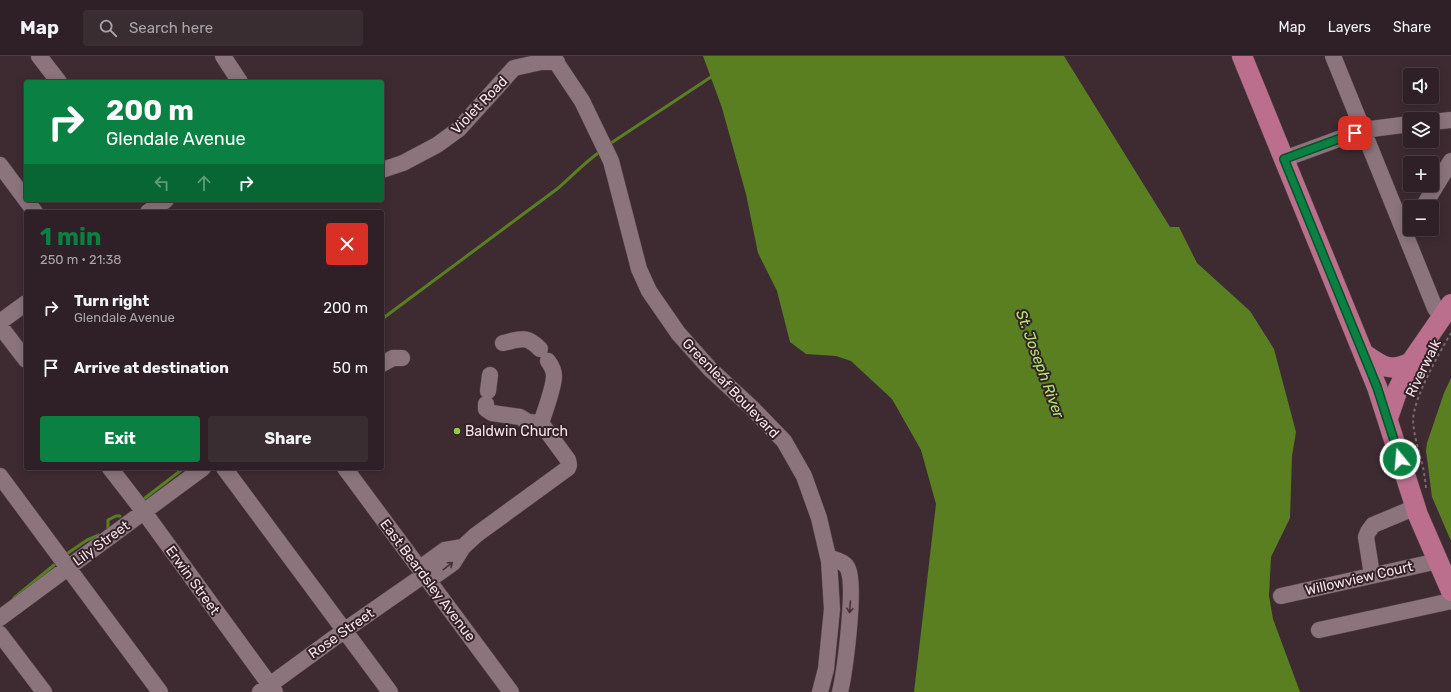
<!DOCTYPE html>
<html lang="en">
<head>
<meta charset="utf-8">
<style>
	body { margin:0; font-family:Rubik,sans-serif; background:#3a2d32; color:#f1f3f6; height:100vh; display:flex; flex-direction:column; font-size:15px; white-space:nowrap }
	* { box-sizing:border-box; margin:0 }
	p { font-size:13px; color:#a7a3a7 }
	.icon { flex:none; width:22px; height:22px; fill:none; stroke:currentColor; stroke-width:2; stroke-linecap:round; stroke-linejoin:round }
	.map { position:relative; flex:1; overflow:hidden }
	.details { position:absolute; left:24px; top:154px; width:360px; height:260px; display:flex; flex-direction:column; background:#2e2026; border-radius:4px; box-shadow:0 2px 10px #0003,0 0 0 1px #493e43 }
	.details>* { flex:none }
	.hud { position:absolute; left:24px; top:24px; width:360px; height:122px; border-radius:4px; box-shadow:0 2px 10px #0003,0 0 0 1px #493e43; background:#0b8043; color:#fff; overflow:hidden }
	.tools { position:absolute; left:1403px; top:12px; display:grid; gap:8px }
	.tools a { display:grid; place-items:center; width:36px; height:36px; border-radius:4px; background:#2e2026; box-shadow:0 2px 10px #0003,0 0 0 1px #493e43; font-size:20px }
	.pin { position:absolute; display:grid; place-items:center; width:34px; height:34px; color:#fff; margin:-17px; border-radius:8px; box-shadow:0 2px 6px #0006 }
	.me { position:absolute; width:44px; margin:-22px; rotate:343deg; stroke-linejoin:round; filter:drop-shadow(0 0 3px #0008) }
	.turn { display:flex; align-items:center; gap:14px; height:84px; padding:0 16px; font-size:18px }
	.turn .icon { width:52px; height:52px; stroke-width:2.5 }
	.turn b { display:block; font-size:28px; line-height:34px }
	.lanes { display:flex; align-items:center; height:38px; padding:0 16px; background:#0003; justify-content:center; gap:20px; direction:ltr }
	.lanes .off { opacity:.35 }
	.round { display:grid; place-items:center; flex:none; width:42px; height:42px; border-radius:4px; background:#3a2d32 }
	.summary { display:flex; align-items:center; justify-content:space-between; height:68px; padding:0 16px }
	h1 { font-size:24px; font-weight:700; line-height:30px; color:#0b8043 }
	.primary-button { display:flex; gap:8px; margin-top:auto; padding:8px 16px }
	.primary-button a { flex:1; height:46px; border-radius:4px; background:#0b8043; color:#fff; font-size:16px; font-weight:700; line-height:46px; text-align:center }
	.primary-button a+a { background:#3a2d32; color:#f1f3f6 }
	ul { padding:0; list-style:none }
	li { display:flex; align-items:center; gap:12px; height:60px; padding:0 16px }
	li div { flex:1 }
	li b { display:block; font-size:15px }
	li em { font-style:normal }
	header { display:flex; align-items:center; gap:24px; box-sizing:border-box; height:56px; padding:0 20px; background:#2e2026; border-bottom:1px solid #493e43 }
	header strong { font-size:19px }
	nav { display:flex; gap:22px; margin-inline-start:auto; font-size:14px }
	.search { width:280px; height:36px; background:#3a2d32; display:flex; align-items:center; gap:10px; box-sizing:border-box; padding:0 14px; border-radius:4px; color:#a7a3a7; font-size:15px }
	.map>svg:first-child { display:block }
</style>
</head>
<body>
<header>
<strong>Map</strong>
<div class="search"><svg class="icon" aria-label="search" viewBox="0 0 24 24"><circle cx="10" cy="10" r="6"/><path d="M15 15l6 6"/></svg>Search here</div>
<nav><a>Map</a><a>Layers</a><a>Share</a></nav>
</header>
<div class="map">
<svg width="1451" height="636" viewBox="0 0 1451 636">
	<rect width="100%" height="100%" fill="#3e2b32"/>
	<path fill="#597f21" d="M 703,0 L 1064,0 L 1170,171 L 1179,171 L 1197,207 L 1250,255 L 1274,293 L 1296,376 L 1292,400 L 1290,462 L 1271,501 L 1269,540 L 1273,563 L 1300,636 L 914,636 L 936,448 L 921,394 L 892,343 L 851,305 L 836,300 L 806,298 L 790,286 L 777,235 L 758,197 L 746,138 L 722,52 Z
		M 1451,322 L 1451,485 L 1432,441 L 1426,395 L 1427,387 L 1444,337 Z"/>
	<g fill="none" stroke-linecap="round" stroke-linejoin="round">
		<path stroke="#597f21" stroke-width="3" d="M 608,89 L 711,21
			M 382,263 L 557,133 C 571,121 585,106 601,95
			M 145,442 L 184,412
			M 106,475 L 108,474 L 108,464 L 116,460 L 120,460
			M 68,497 L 87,484 L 99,479
			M 14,542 L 54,509"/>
		<defs>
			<path id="minor" d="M 39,0 L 59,26
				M 223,0 L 240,26
				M 552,0 L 582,45 L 611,105 L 639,213 L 649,235 L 678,277 L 710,313 L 751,351 L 784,385 L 804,420 L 819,462 L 829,505 L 832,553 L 826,613 L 820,636
				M 1333,0 L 1435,252 L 1442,261
				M 1432,66 L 1451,64
				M 1284,103 L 1363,74 L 1410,68
				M 0,109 L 35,156
				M 382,114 L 403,107 L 437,89 L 459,73 L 514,12 L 541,6 L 557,6
				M 1423,151 L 1451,105
				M 148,156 L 166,144
				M 0,266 L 26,247
				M 0,270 L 26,304
				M 503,287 C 521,283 526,279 540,293
				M 382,308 L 393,302 L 402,302
				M 488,335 L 490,319
				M 486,348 L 486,353 L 492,357 L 520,361 L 528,366 L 541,367 C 545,355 554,331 554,320 C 554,314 551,309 548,305
				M 110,412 L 144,456 L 275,636
				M 224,412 L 390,636
				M 345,412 L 511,636
				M 0,420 L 160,636
				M 463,491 L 445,494 L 427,507 L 424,519 L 436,519 L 453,507 L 463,491 L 476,479 L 568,412 L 569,409 L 568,404 L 541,367
				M 828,501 C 835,504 845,505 848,513 C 856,530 845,615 840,636
				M 1372,519 L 1366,481 L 1368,476 L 1373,469 L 1416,451
				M 1281,540 L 1438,505
				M 0,562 L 203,412
				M 1319,574 L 1451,545
				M 0,578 L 44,636
				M 260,636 L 345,574 L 424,519"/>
			<path id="major" d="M 1242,0 L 1377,331 L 1418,459 L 1451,535
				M 1363,297 C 1381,310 1390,317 1411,306
				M 1388,362 L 1398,333 L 1411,306 L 1451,248"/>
		</defs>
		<use href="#minor" stroke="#5a494f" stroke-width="17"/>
		<use href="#major" stroke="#5a494f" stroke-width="21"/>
		<path stroke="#7a696f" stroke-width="2" stroke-dasharray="3 3" stroke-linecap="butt" d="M 1426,432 C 1425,423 1424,415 1422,407 C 1418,393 1414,379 1413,365 C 1413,343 1439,297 1451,277"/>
		<use href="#minor" stroke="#8b747c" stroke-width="16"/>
		<use href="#major" stroke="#bc6f8d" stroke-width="20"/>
	</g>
	<defs><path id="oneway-shaft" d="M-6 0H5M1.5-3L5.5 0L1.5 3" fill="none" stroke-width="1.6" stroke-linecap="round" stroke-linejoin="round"/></defs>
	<g stroke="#453239">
		<use href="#oneway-shaft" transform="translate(448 510) rotate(-38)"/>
		<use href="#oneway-shaft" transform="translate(850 551) rotate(94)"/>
	</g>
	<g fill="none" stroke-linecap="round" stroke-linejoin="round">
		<defs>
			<path id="route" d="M 1355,77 L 1284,103 L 1377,331 L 1400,403"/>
		</defs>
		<use href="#route" stroke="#07532c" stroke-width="10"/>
		<use href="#route" stroke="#0b8043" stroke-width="7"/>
	</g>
	<circle fill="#92cd3f" stroke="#342128" stroke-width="1.5" cx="457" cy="375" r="4"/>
	<g text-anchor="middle" stroke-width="4" stroke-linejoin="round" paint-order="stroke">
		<g font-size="14" fill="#f2e4e8" stroke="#342128">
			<text transform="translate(479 49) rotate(-46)" y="5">Violet Road</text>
			<text transform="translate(1423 312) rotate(-64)" y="5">Riverwalk</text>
			<text transform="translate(731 332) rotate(46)" y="5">Greenleaf Boulevard</text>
			<text transform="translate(101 487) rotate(-36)" y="5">Lily Street</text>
			<text transform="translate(1359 522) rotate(-13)" y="5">Willowview Court</text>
			<text transform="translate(193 524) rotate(54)" y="5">Erwin Street</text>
			<text transform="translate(428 524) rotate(53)" y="5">East Beardsley Avenue</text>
			<text transform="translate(341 577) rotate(-35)" y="5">Rose Street</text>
		</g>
		<g font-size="14" fill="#f2e4e8" stroke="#342128" text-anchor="start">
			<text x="465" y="380">Baldwin Church</text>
		</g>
		<g font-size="15" font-style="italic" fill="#b0e56f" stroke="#342128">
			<text transform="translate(1040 308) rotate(70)" y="5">St. Joseph River</text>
		</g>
	</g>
</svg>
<div class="tools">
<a><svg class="icon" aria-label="sound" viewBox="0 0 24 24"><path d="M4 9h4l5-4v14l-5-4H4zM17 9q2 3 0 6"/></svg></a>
<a><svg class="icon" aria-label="layers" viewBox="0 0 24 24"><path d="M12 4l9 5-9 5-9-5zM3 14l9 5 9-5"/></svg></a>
<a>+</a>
<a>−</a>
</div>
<div class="pin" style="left:1355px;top:77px;background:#d93025"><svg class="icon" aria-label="arrive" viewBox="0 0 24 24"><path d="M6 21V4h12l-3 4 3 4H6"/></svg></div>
<svg class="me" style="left:1400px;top:403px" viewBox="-20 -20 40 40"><circle r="17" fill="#0b8043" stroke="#fff" stroke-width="3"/><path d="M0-11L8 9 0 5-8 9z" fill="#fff"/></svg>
<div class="hud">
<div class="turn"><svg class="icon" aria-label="right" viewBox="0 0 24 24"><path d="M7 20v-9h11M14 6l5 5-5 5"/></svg><div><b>200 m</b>Glendale Avenue</div></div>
<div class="lanes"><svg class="icon off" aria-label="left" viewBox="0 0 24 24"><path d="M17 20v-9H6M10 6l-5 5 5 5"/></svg><svg class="icon off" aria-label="ahead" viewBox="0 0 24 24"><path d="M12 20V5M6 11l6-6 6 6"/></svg><svg class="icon" aria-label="right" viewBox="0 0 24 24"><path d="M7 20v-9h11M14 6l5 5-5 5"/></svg></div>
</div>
<section class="details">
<div class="summary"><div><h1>1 min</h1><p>250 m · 21:38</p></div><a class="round" style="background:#d93025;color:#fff"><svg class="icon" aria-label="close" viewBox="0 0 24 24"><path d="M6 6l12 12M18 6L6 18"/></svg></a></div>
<ul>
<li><svg class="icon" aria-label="right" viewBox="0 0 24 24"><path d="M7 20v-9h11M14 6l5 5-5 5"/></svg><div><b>Turn right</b><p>Glendale Avenue</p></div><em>200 m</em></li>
<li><svg class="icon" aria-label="arrive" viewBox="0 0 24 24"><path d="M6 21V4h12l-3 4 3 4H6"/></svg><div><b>Arrive at destination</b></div><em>50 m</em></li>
</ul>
<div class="primary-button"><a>Exit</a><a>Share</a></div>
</section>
</div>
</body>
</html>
